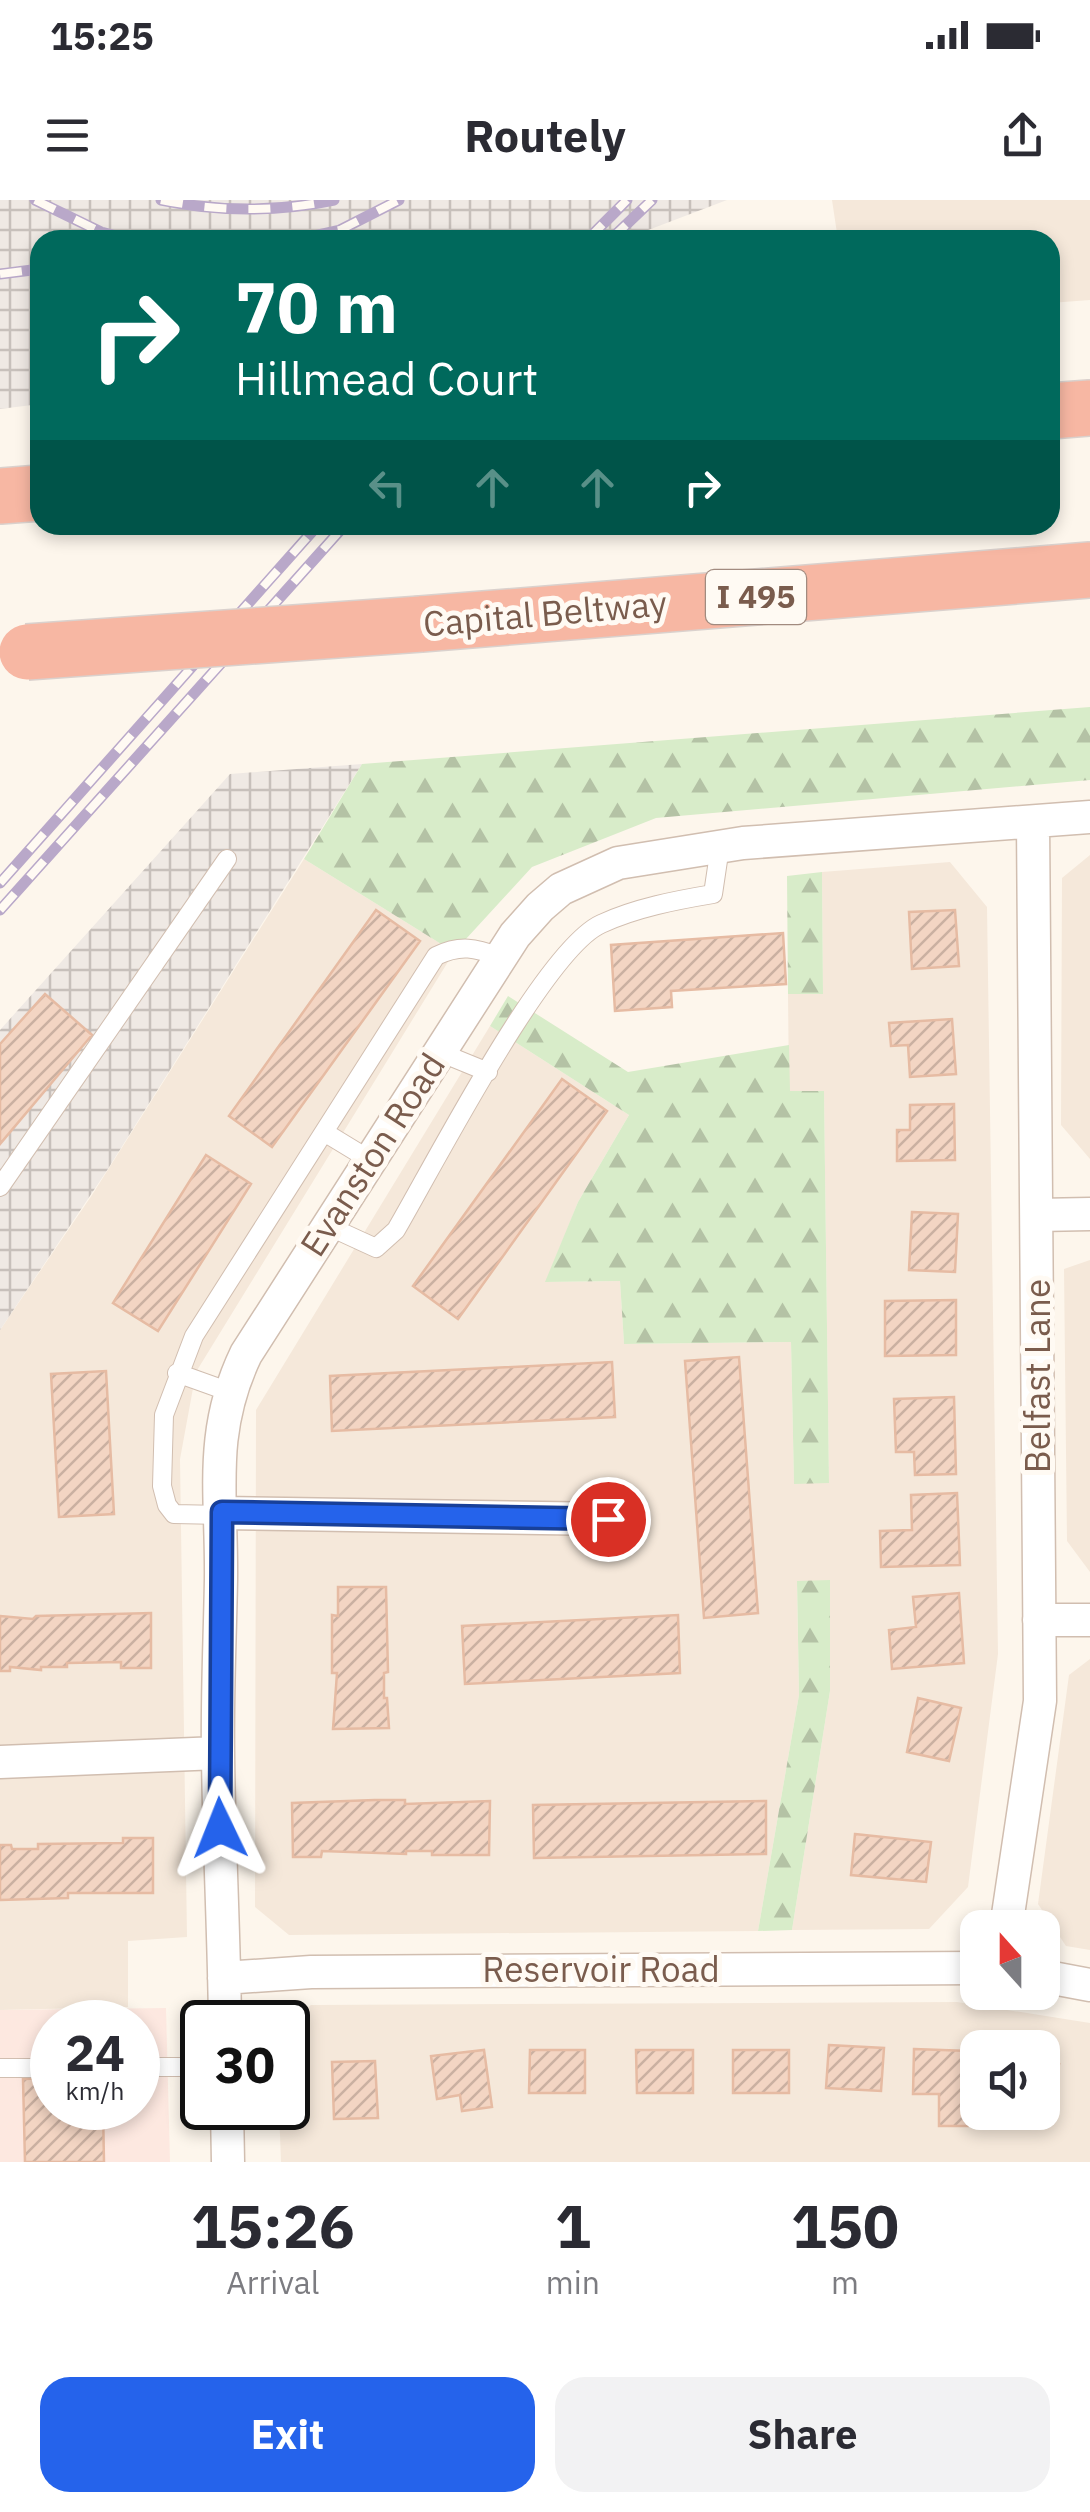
<!DOCTYPE html>
<html lang="en">
<head>
<meta charset="utf-8">
<style>
	body { margin:0; font-family:"IBM Plex Sans",sans-serif; background:#f2f2f3; color:#2b2b33; height:100vh; display:flex; flex-direction:column; font-size:38px; white-space:nowrap }
	* { box-sizing:border-box; margin:0 }
	p { font-size:32px; color:#7c7c81 }
	.icon { flex:none; width:55px; height:55px; fill:none; stroke:currentColor; stroke-width:2; stroke-linecap:round; stroke-linejoin:round }
	.map { position:relative; height:1962px; overflow:hidden }
	.drawer { display:flex; flex-direction:column; background:#fff; flex:1 }
	.drawer>* { flex:none }
	.banner { position:absolute; left:30px; top:30px; width:1030px; height:305px; border-radius:30px; box-shadow:0 5px 15px #0003; background:#00695c; color:#fff; overflow:hidden }
	.needle { width:65px; rotate:339deg }
	.tools { position:absolute; left:960px; top:1710px; display:grid; gap:20px }
	.tools a { display:grid; place-items:center; width:100px; height:100px; border-radius:20px; background:#fff; box-shadow:0 5px 15px #0003; font-size:50px }
	.speed { position:absolute; left:30px; top:1800px; display:flex; gap:20px; font-size:50px; font-weight:700; text-align:center }
	.speed>* { display:grid; place-content:center; width:130px; height:130px; border-radius:50%; background:#fff; box-shadow:0 5px 15px #0003; line-height:1 }
	.speed small { font-size:25px; font-weight:400 }
	.speed .limit { border:5px solid #111; border-radius:15px; background:#fff; color:#111 }
	.pin { position:absolute; display:grid; place-items:center; width:85px; height:85px; color:#fff; margin:-42px; border:5px solid #fff; border-radius:50%; box-shadow:0 2px 10px #0007 }
	.me { position:absolute; width:110px; margin:-55px; rotate:358deg; stroke-linejoin:round; filter:drop-shadow(0 0 8px #0008) }
	.turn { display:flex; align-items:center; gap:35px; height:210px; padding:0 40px; font-size:45px }
	.turn .icon { width:130px; height:130px; stroke-width:2.5 }
	.turn b { display:block; font-size:70px; line-height:85px }
	.lanes { display:flex; align-items:center; height:95px; padding:0 40px; background:#0003; justify-content:center; gap:50px; direction:ltr }
	.lanes .off { opacity:.35 }
	.eta { display:flex; justify-content:space-evenly; align-items:center; height:170px; text-align:center }
	.eta b { font-size:60px; font-weight:700; line-height:70px }
	.cta { display:flex; gap:20px; margin-top:auto; padding:20px 40px }
	.cta a { flex:1; height:115px; border-radius:30px; background:#2563eb; color:#fff; font-size:40px; font-weight:700; line-height:115px; text-align:center }
	.cta a+a { background:#f2f2f3; color:#2b2b33 }
	.status { display:flex; justify-content:space-between; align-items:center; height:70px; padding:0 50px; background:#fff; direction:ltr }
	.status svg { height:28px; fill:currentColor }
	header { display:flex; justify-content:space-between; align-items:center; height:130px; padding:0 40px; background:#fff; font-size:45px; font-weight:700 }
	.map>svg:first-child { display:block }
</style>
</head>
<body>
<div class="status"><b>15:25</b><svg viewBox="0 0 49 12"><path d="M0 12V9h3v3zM5 12V6h3v6zM10 12V3h3v9zM15 12V0h3v12zM26 1h20v11H26zM47 4h2v5h-2z"/></svg></div>
<header><svg class="icon" aria-label="menu" viewBox="0 0 24 24"><path d="M4 6h16M4 12h16M4 18h16"/></svg>Routely<svg class="icon" aria-label="share" viewBox="0 0 24 24"><path d="M12 15V3M7 8l5-5 5 5M5 13v7h14v-7"/></svg></header>
<div class="map">
<svg width="1090" height="1962" viewBox="0 0 1090 1962">
	<defs>
		<pattern id="industrial-grid" width="8" height="8" patternUnits="userSpaceOnUse" patternTransform="scale(2.5)"><rect width="8" height="8" fill="#efe9e4"/><path d="M0 4h8M4 0v8" fill="none" stroke="#c7c0bb"/></pattern>
		<pattern id="forest-firs" width="22" height="20" patternUnits="userSpaceOnUse" patternTransform="scale(2.5)"><rect width="22" height="20" fill="#d8ecc9"/><path d="M5 1l3.5 6h-7zM16 11l3.5 6h-7z" fill="#b4c2a5"/></pattern>
		<pattern id="building-hatch" width="6" height="6" patternUnits="userSpaceOnUse" patternTransform="scale(2.5)"><rect width="6" height="6" fill="#f3d5c3"/><path d="M-1 1l2-2M0 6l6-6M5 7l2-2" fill="none" stroke="#cab0a1"/></pattern>
	</defs>
	<rect width="100%" height="100%" fill="#fdf6ec"/>
	<path fill="#f5e8da" fill-rule="evenodd" d="M 832,0 L 1090,0 L 1090,100 L 1050,103 L 1050,40 L 838,40 Z
		M 1090,655 L 1090,959 L 1061,925 L 1062,678 Z
		M 304,659 L 454,752 L 196,1172 L 180,1259 L 187,1737 L 128,1741 L 128,1807 L 0,1810 L 0,1130 L 92,995 Z
		M 950,662 L 987,707 L 998,1454 L 968,1687 L 929,1729 L 792,1730 L 830,1491 L 830,1381 L 797,1387 L 799,1495 L 758,1731 L 289,1735 L 255,1707 L 256,1210 L 490,826 L 629,915 L 578,1002 L 546,1082 L 620,1081 L 624,1144 L 791,1142 L 794,1283 L 829,1283 L 824,892 L 789,891 L 788,794 L 823,793 L 822,672 Z
		M 1090,1060 L 1090,1372 L 1067,1341 L 1064,1069 Z
		M 1090,1459 L 1090,1750 L 1066,1746 L 1038,1704 L 1069,1475 Z
		M 957,1802 L 1090,1823 L 1090,1962 L 281,1962 L 279,1908 L 288,1908 L 288,1824 L 311,1805 ZM 978,1848 L 1042,1848 L 1042,1912 L 978,1912 Z"/>
	<path fill="#fde8e0" fill-rule="evenodd" d="M 166,1808 L 170,1962 L 0,1962 L 0,1810 ZM 52,1822 L 138,1822 L 138,1908 L 52,1908 Z"/>
	<path fill="url(#industrial-grid)" d="M 0,0 L 727,0 L 622,40 L 40,40 L 40,204 L 0,209 Z
		M 362,564 L 106,972 L 0,1130 L 0,830 L 230,574 Z"/>
	<path fill="url(#forest-firs)" d="M 1090,507 L 1090,580 L 656,618 L 532,667 L 454,752 L 304,659 L 362,564 Z
		M 822,672 L 823,794 L 788,794 L 787,676 Z
		M 508,796 L 628,872 L 789,845 L 790,891 L 824,891 L 829,1283 L 794,1284 L 791,1142 L 624,1144 L 620,1081 L 545,1082 L 578,1002 L 629,915 L 490,826 Z
		M 830,1380 L 830,1491 L 792,1730 L 758,1731 L 799,1495 L 797,1381 Z"/>
	<path fill="url(#building-hatch)" stroke="#e6bba3" stroke-width="2.5" d="M 376,710 L 420,741 L 272,947 L 229,916 Z
		M 955,710 L 959,766 L 912,769 L 909,712 Z
		M 783,733 L 786,784 L 671,791 L 672,807 L 615,811 L 611,745 Z
		M 45,794 L 92,835 L 0,944 L 0,844 Z
		M 952,819 L 956,874 L 910,877 L 908,845 L 891,846 L 889,823 Z
		M 562,879 L 607,911 L 458,1119 L 413,1086 Z
		M 954,904 L 955,960 L 897,961 L 897,930 L 910,930 L 910,905 Z
		M 206,955 L 251,984 L 158,1131 L 113,1103 Z
		M 912,1012 L 958,1014 L 955,1072 L 909,1070 Z
		M 956,1100 L 956,1155 L 885,1156 L 885,1101 Z
		M 739,1157 L 758,1413 L 704,1418 L 685,1161 Z
		M 612,1162 L 615,1217 L 332,1231 L 330,1176 Z
		M 106,1171 L 114,1314 L 59,1317 L 51,1174 Z
		M 954,1197 L 956,1274 L 915,1275 L 914,1252 L 896,1252 L 894,1199 Z
		M 957,1293 L 960,1365 L 881,1367 L 880,1331 L 912,1330 L 911,1295 Z
		M 338,1387 L 386,1387 L 388,1472 L 384,1473 L 384,1498 L 387,1498 L 389,1528 L 333,1529 L 337,1473 L 332,1473 L 332,1415 L 338,1416 Z
		M 959,1393 L 964,1463 L 892,1469 L 889,1430 L 916,1427 L 913,1397 Z
		M 151,1413 L 151,1468 L 121,1468 L 121,1462 L 67,1463 L 67,1467 L 41,1467 L 41,1470 L 10,1467 L 10,1471 L 0,1471 L 0,1416 L 33,1419 L 36,1416 Z
		M 678,1415 L 680,1473 L 465,1484 L 462,1426 Z
		M 918,1498 L 961,1508 L 949,1561 L 907,1552 Z
		M 375,1600 L 405,1600 L 405,1604 L 490,1601 L 489,1655 L 432,1655 L 432,1651 L 406,1651 L 406,1654 L 322,1651 L 321,1657 L 293,1657 L 292,1603 Z
		M 766,1601 L 766,1654 L 534,1658 L 533,1605 Z
		M 855,1634 L 931,1642 L 926,1682 L 851,1675 Z
		M 123,1638 L 153,1638 L 153,1693 L 68,1693 L 68,1698 L 0,1700 L 0,1645 L 11,1645 L 12,1649 L 38,1649 L 38,1644 L 123,1643 Z
		M 829,1845 L 884,1848 L 881,1891 L 826,1888 Z
		M 914,1849 L 969,1851 L 968,1926 L 939,1926 L 939,1894 L 913,1894 Z
		M 484,1850 L 492,1907 L 462,1911 L 460,1895 L 437,1899 L 431,1856 Z
		M 530,1850 L 585,1850 L 585,1893 L 529,1893 Z
		M 636,1850 L 693,1850 L 693,1893 L 637,1893 Z
		M 733,1850 L 789,1850 L 789,1893 L 733,1893 Z
		M 375,1861 L 378,1918 L 334,1919 L 332,1862 Z
		M 1042,1861 L 1059,1864 L 1049,1913 L 1042,1912 Z
		M 52,1878 L 52,1908 L 103,1908 L 104,1962 L 25,1962 L 23,1879 Z"/>
	<g fill="none" stroke-linecap="round" stroke-linejoin="round">
		<defs>
			<path id="service" d="M 439,852 L 488,872
				M 324,932 L 370,960
				M 0,987 L 227,659
				M 328,1026 L 376,1048 L 396,1030 C 433,967 544,750 601,724 C 635,708 677,700 713,694 L 720,647
				M 177,1173 L 230,1192
				M 222,1315 L 174,1314 L 167,1305 L 162,1286 L 164,1215 L 194,1136 L 436,756 C 461,744 475,748 501,757
				M 138,1867 L 202,1867
				M 0,1868 L 52,1868"/>
			<path id="minor" d="M 1038,1015 L 1090,1014
				M 222,1313 L 608,1319
				M 1039,1420 L 1090,1420
				M 0,1562 L 218,1553
				M 1006,1728 L 1040,1501 L 1033,622
				M 1042,1776 L 1090,1785
				M 224,1778 L 311,1772 L 978,1768
				M 225,1822 C 224,1733 219,1644 218,1555 C 217,1496 220,1437 221,1379 C 222,1295 208,1233 246,1154 L 515,735 L 540,707 L 561,689 L 618,663 L 743,643 L 1090,617
				M 227,1908 L 228,1962"/>
			<path id="motorway" d="M 1050,211 L 1090,208
				M 0,296 L 40,293
				M 421,424 L 1090,370"/>
		</defs>
		<use href="#service" stroke="#d1beb0" stroke-width="20"/>
		<use href="#minor" stroke="#d1beb0" stroke-width="35"/>
		<use href="#motorway" stroke="#dad1cd" stroke-width="58"/>
		<use href="#service" stroke="#fff" stroke-width="18"/>
		<use href="#minor" stroke="#fff" stroke-width="32"/>
		<use href="#motorway" stroke="#f7b7a3" stroke-width="55"/>
		<defs>
			<path id="rail" d="M 35,0 L 101,32 L 132,40
				M 161,0 C 219,12 277,12 334,0
				M 295,40 L 340,30 L 399,0
				M 587,40 L 627,0
				M 610,40 L 652,0
				M 0,74 L 40,69
				M 0,683 L 318,325
				M 0,710 L 345,325"/>
		</defs>
		<use href="#rail" stroke="#b9a8c9" stroke-width="11"/>
		<use href="#rail" stroke="#fffaf3" stroke-width="8" stroke-dasharray="22" stroke-linecap="butt"/>
		<defs>
			<path id="motorway-bridge" d="M 27,452 L 421,424"/>
		</defs>
		<use href="#motorway-bridge" stroke="#dad1cd" stroke-width="58" stroke-linecap="butt"/>
		<use href="#motorway-bridge" stroke="#f7b7a3" stroke-width="55"/>
	</g>
	<g fill="none" stroke-linecap="round" stroke-linejoin="round">
		<defs>
			<path id="route" d="M 220,1628 L 222,1312 L 608,1319"/>
		</defs>
		<use href="#route" stroke="#184099" stroke-width="25"/>
		<use href="#route" stroke="#2563eb" stroke-width="18"/>
	</g>
	<g text-anchor="middle" stroke-width="10" stroke-linejoin="round" paint-order="stroke">
		<rect fill="#fffaf3" stroke="#a28b7f" stroke-width="2.5" x="706" y="370" width="100" height="54" rx="8"/>
		<g font-size="32" font-weight="bold" fill="#7a5c4d">
			<text x="756" y="408">I 495</text>
		</g>
		<g font-size="35" fill="#7a5c4d" stroke="#fffaf3">
			<text transform="translate(545 414) rotate(-5)" y="12">Capital Beltway</text>
			<text transform="translate(373 955) rotate(-57)" y="12">Evanston Road</text>
			<text transform="translate(1038 1176) rotate(-90)" y="12">Belfast Lane</text>
			<text x="601" y="1782">Reservoir Road</text>
		</g>
	</g>
</svg>
<div class="tools">
<a><svg class="needle" viewBox="-14 -14 28 28"><path d="M0-13l5 13h-10z" fill="#e53935"/><path d="M0 13l5-13h-10z" fill="#7c7c81"/></svg></a>
<a><svg class="icon" aria-label="sound" viewBox="0 0 24 24"><path d="M4 9h4l5-4v14l-5-4H4zM17 9q2 3 0 6"/></svg></a>
</div>
<div class="speed"><div>24<small>km/h</small></div><div class="limit">30</div></div>
<div class="pin" style="left:608px;top:1319px;background:#d93025"><svg class="icon" aria-label="arrive" viewBox="0 0 24 24"><path d="M6 21V4h12l-3 4 3 4H6"/></svg></div>
<svg class="me" style="left:220px;top:1628px" viewBox="-20 -20 40 40"><path d="M0-17L14 15 0 8-14 15z" fill="#2563eb" stroke="#fff" stroke-width="4"/></svg>
<div class="banner">
<div class="turn"><svg class="icon" aria-label="right" viewBox="0 0 24 24"><path d="M7 20v-9h11M14 6l5 5-5 5"/></svg><div><b>70 m</b>Hillmead Court</div></div>
<div class="lanes"><svg class="icon off" aria-label="left" viewBox="0 0 24 24"><path d="M17 20v-9H6M10 6l-5 5 5 5"/></svg><svg class="icon off" aria-label="ahead" viewBox="0 0 24 24"><path d="M12 20V5M6 11l6-6 6 6"/></svg><svg class="icon off" aria-label="ahead" viewBox="0 0 24 24"><path d="M12 20V5M6 11l6-6 6 6"/></svg><svg class="icon" aria-label="right" viewBox="0 0 24 24"><path d="M7 20v-9h11M14 6l5 5-5 5"/></svg></div>
</div>
</div>
<section class="drawer">
<div class="eta">
<div><b>15:26</b><p>Arrival</p></div>
<div><b>1</b><p>min</p></div>
<div><b>150</b><p>m</p></div>
</div>
<div class="cta"><a>Exit</a><a>Share</a></div>
</section>
</body>
</html>
